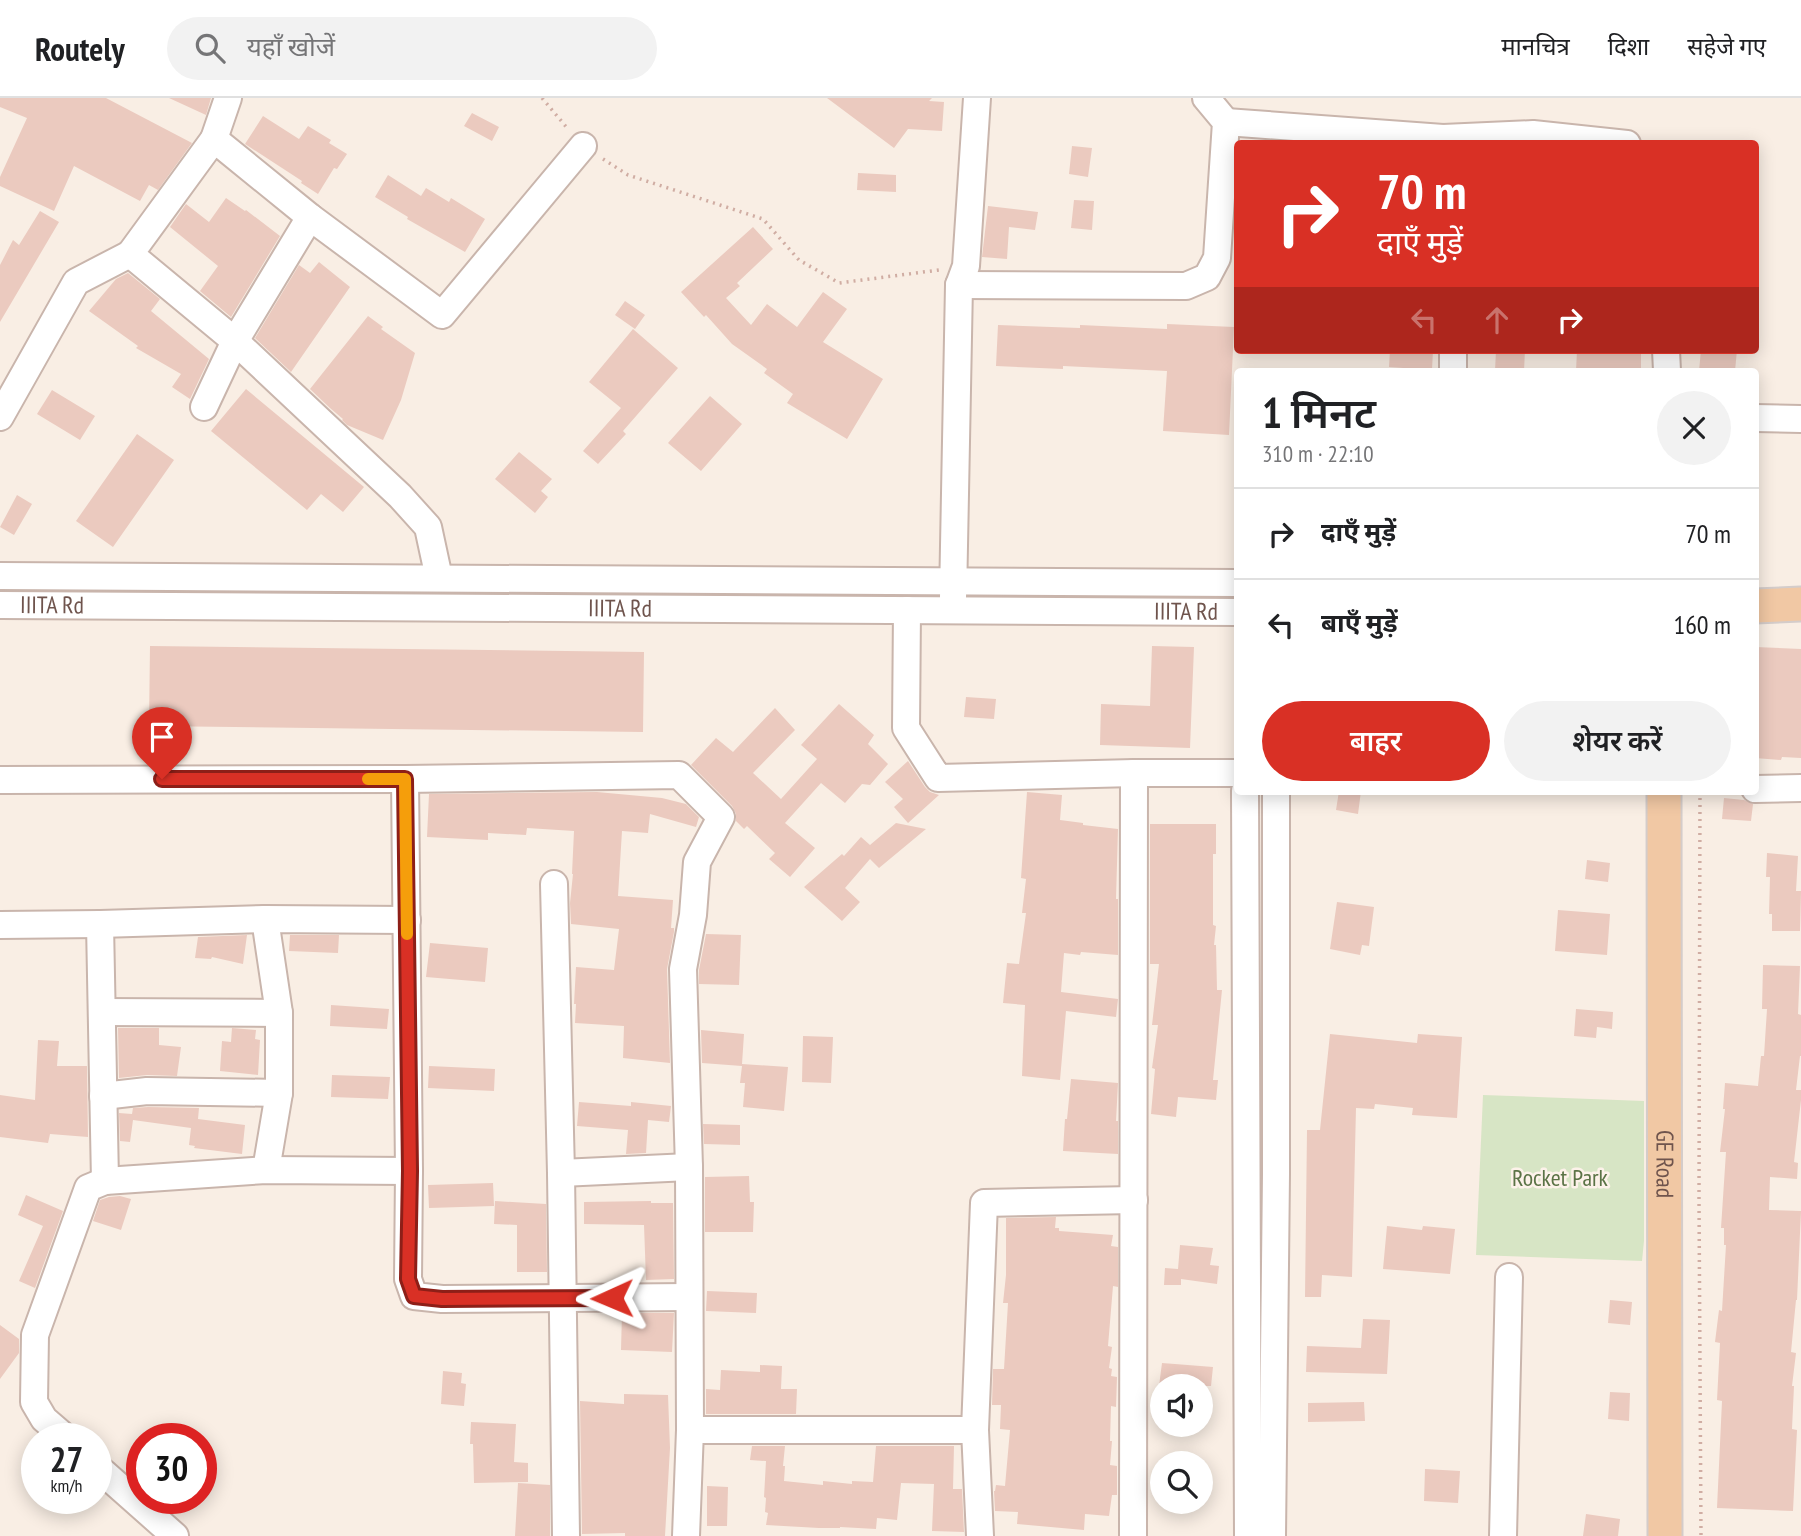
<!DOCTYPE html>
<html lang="hi">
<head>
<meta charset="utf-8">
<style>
	body { margin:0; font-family:"PT Sans Narrow","Noto Sans Devanagari",sans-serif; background:#f2f2f2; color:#202124; height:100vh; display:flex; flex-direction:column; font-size:26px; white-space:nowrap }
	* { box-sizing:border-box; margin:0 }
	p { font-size:23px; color:#757577 }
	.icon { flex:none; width:38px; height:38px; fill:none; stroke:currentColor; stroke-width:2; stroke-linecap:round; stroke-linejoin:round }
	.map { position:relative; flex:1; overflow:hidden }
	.drawer { position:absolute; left:1234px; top:270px; width:525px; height:427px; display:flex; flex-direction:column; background:#fff; border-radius:7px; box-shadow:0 4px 18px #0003 }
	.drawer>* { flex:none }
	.hud { position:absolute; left:1234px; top:42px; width:525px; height:214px; border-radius:7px; box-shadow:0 4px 18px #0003; background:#d93025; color:#fff; overflow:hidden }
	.tools { position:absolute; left:1150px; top:1276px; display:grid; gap:14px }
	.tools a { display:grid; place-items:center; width:63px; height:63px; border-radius:50%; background:#fff; box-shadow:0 4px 18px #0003; font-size:35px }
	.speed { position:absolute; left:21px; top:1325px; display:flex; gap:14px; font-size:35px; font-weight:700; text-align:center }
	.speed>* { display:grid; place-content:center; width:91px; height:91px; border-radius:50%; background:#fff; box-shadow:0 4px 18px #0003; line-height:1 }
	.speed small { font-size:18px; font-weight:400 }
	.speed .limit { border:10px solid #d22; background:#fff; color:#111 }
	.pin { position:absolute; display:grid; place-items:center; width:60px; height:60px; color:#fff; margin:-72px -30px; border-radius:50% 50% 50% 0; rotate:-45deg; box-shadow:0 0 7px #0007 }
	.pin .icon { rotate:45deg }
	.me { position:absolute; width:77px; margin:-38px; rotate:269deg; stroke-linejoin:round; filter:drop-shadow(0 0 5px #0008) }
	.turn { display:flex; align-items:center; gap:24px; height:147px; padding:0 28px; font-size:32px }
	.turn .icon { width:91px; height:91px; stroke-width:2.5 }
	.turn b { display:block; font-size:49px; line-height:60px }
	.lanes { display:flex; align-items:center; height:66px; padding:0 28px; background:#0003; justify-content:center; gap:35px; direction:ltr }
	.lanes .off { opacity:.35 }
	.round { display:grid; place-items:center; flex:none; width:74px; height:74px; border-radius:37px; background:#f2f2f2 }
	.overview { display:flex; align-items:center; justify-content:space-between; height:119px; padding:0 28px }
	h1 { font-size:42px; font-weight:600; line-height:52px }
	.primary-button { display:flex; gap:14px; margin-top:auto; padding:14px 28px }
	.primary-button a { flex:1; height:80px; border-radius:42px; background:#d93025; color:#fff; font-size:28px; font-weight:600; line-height:80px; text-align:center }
	.primary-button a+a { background:#f2f2f2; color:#202124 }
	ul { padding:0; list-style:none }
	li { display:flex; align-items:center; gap:21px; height:91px; padding:0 28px; border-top:2px solid #e0e0e0 }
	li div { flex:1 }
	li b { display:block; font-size:26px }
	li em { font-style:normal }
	header { display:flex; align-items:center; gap:42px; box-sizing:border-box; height:98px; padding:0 35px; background:#fff; border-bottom:2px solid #e0e0e0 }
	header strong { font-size:33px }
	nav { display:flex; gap:38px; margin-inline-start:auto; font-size:24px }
	.search { width:490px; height:63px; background:#f2f2f2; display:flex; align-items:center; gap:18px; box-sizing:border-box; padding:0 24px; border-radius:38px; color:#757577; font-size:26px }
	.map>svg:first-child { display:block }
</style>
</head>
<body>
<header>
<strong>Routely</strong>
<div class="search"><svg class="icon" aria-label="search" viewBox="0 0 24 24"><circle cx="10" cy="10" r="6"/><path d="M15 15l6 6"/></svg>यहाँ खोजें</div>
<nav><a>मानचित्र</a><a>दिशा</a><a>सहेजे गए</a></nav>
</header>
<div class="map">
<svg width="1801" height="1438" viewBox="0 0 1801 1438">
	<rect width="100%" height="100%" fill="#f9eee4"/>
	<path fill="#d7e5c5" d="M 1483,997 L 1644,1003 L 1644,1143 L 1642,1163 L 1476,1157 Z"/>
	<path fill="#ebcabf" d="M 0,0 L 106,0 L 192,45 L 158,92 L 149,87 L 140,103 L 74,68 L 54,113 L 0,88 L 0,79 L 27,20 L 0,9 Z
		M 169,0 L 211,0 L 206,17 Z
		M 827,0 L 932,0 L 929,3 L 944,4 L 942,33 L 908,31 L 894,50 Z
		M 472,15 L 499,29 L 492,43 L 464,28 Z
		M 263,18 L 299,41 L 308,28 L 331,42 L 329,45 L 347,56 L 337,71 L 334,70 L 318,96 L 301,85 L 302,83 L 245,46 Z
		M 1072,48 L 1092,50 L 1088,79 L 1069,76 Z
		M 858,75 L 896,77 L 896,94 L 857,92 Z
		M 388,77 L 421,98 L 426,90 L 449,104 L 451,100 L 485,121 L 465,154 L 407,121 L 408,119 L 375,99 Z
		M 226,100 L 245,113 L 246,112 L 280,138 L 231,219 L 200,193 L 218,168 L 170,129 L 186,106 L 209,124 Z
		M 1074,102 L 1094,103 L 1092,132 L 1071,130 Z
		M 988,108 L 1038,114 L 1035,132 L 1009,129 L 1007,161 L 982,159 Z
		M 40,113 L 59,124 L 0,224 L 0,167 L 13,142 L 19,147 Z
		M 753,129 L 773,151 L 737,185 L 740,188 L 726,200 L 751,227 L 767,206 L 797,229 L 823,194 L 847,211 L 823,244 L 883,281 L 847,341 L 787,305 L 793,296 L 764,275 L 767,271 L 732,246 L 706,217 L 704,219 L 681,194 Z
		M 319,164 L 350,189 L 291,274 L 255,240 L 299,167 L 310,175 Z
		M 128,175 L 160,201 L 151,213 L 209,261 L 190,301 L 172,289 L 181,276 L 136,250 L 138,248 L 89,213 L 116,181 Z
		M 625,203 L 645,217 L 635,231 L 615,217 Z
		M 368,218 L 383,229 L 381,231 L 415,255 L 401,302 L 383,342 L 347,327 L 342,322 L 343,321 L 330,310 L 310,291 Z
		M 1167,226 L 1234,229 L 1229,337 L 1163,333 L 1167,273 L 1063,268 L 1063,271 L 996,268 L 998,227 L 1080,230 L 1080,227 L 1167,231 Z
		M 633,231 L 678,270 L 623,333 L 626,336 L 598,366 L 583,353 L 621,310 L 589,284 Z
		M 1390,252 L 1433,252 L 1432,272 L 1389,269 Z
		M 1496,252 L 1525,252 L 1524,273 L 1495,273 Z
		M 1577,252 L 1641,252 L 1641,273 L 1576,273 Z
		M 1701,252 L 1737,252 L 1735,273 L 1699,273 Z
		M 246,291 L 364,389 L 343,414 L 321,396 L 307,412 L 211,333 Z
		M 52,292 L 95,318 L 80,342 L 37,316 Z
		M 710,298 L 742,326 L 701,373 L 668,345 Z
		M 137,336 L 174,362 L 113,449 L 76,423 Z
		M 519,354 L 552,381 L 541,393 L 548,399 L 535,415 L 495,381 Z
		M 17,397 L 32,406 L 14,437 L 0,429 Z
		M 150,548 L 644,554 L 643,634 L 149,628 Z
		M 1152,548 L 1194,549 L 1190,650 L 1100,647 L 1101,606 L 1150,608 Z
		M 1755,549 L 1801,551 L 1801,660 L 1782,659 L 1781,662 L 1755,660 Z
		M 966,599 L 996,601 L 994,621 L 964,619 Z
		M 839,606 L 874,637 L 868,646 L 888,666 L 870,687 L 862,686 L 845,705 L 821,685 L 785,725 L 815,750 L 790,779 L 769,761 L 775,755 L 747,728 L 744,731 L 736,723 L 736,716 L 732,708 L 691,667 L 716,640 L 733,654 L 775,610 L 795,632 L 753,675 L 781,701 L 817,661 L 801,647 Z
		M 908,663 L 925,689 L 930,694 L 939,697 L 908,725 L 894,709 L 903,701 L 885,684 Z
		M 1339,693 L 1361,693 L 1358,716 L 1336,712 Z
		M 597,694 L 662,700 L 686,706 L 699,719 L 696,729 L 650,716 L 648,735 L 622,733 L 618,798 L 673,802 L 671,830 L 674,830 L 674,834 L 667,871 L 670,965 L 623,960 L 624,928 L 575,925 L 576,906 L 574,906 L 576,869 L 614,872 L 619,831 L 571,826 L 570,805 L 573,776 L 572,776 L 574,733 L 527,730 L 526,737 L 488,735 L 488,742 L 427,739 L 429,696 Z
		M 1027,694 L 1062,697 L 1060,722 L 1083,725 L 1083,727 L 1118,731 L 1116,801 L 1118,801 L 1118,857 L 1081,854 L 1080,857 L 1064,855 L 1061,894 L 1118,901 L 1116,919 L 1066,913 L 1060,982 L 1022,978 L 1025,907 L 1003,905 L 1007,865 L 1019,866 L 1026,815 L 1022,815 L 1026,781 L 1021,780 Z
		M 1724,700 L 1744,702 L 1753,706 L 1751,723 L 1722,721 Z
		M 896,725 L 926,731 L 879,770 L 870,761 L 845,790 L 860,804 L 842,823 L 804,789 L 842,756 L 844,758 L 861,739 L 870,747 Z
		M 1150,726 L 1216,726 L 1216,756 L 1213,756 L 1213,827 L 1216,828 L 1214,847 L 1216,847 L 1217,892 L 1222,892 L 1213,982 L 1218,982 L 1216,1002 L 1178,999 L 1176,1019 L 1151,1016 L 1155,971 L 1152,970 L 1158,927 L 1152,927 L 1159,866 L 1150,866 Z
		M 1767,755 L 1798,758 L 1796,793 L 1801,793 L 1800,833 L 1772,833 L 1772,816 L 1769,816 L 1770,779 L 1766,779 Z
		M 1587,762 L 1610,765 L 1608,784 L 1585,781 Z
		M 1337,804 L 1374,809 L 1369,848 L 1362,847 L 1360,857 L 1330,851 Z
		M 1558,812 L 1610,816 L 1607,857 L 1555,853 Z
		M 706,836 L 741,837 L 739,887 L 699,886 L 699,872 Z
		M 247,837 L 243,866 L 212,859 L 211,861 L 195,860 L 198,839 Z
		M 290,837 L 339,837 L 338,855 L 289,853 Z
		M 430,845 L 488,850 L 485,884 L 426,879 Z
		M 1763,867 L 1800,868 L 1798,916 L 1801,917 L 1801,958 L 1800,958 L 1796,992 L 1801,992 L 1801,1002 L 1794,1064 L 1798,1065 L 1797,1081 L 1770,1079 L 1769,1112 L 1801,1113 L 1797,1202 L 1796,1202 L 1791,1254 L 1796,1255 L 1792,1288 L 1794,1288 L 1792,1331 L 1797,1332 L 1793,1413 L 1717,1410 L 1722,1303 L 1717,1302 L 1720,1245 L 1715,1244 L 1719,1212 L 1722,1213 L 1726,1147 L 1724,1147 L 1724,1130 L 1721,1130 L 1726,1054 L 1720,1054 L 1725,1011 L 1723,1011 L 1725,985 L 1758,988 L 1761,958 L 1764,958 L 1767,911 L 1762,911 Z
		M 331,907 L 389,911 L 387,931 L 330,928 Z
		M 1576,911 L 1613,914 L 1612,931 L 1597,929 L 1596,940 L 1574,938 Z
		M 118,930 L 159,930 L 159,947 L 181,949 L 177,978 L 147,977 L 119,980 Z
		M 232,930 L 256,932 L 255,941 L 260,942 L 258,977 L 220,973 L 222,943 L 231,944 Z
		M 701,932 L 744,936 L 742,966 L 788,969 L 784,1013 L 743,1009 L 745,985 L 740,985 L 742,968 L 702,965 Z
		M 1330,936 L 1417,945 L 1418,936 L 1462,939 L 1457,1020 L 1412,1017 L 1413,1010 L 1375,1006 L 1374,1011 L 1356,1010 L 1352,1179 L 1322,1177 L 1321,1199 L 1305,1199 L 1307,1032 L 1320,1032 Z
		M 803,938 L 833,939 L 831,985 L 802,984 Z
		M 38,942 L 59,943 L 57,968 L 87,968 L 88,1039 L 50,1036 L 48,1045 L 0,1039 L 0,997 L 35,1002 Z
		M 429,968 L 495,971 L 494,993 L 428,990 Z
		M 332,977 L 390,979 L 388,1001 L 331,999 Z
		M 1071,981 L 1118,985 L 1116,1023 L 1118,1023 L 1118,1056 L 1063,1053 L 1065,1021 L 1067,1021 Z
		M 579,1004 L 631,1008 L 631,1004 L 671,1008 L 669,1024 L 648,1022 L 646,1055 L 626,1056 L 628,1032 L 577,1028 Z
		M 148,1009 L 199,1010 L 198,1021 L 245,1027 L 242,1056 L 194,1050 L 195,1048 L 189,1047 L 191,1030 L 133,1022 L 130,1044 L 120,1043 L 119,1015 L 132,1016 L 133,1010 Z
		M 703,1026 L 740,1027 L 740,1047 L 704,1046 Z
		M 749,1078 L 750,1104 L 754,1104 L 753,1134 L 705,1134 L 705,1079 Z
		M 493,1085 L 494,1108 L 429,1110 L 428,1087 Z
		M 26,1097 L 63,1113 L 35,1190 L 19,1183 L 43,1128 L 18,1117 Z
		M 120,1098 L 131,1101 L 121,1132 L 93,1123 L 100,1102 L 109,1099 Z
		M 495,1103 L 546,1106 L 547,1174 L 517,1174 L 517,1127 L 494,1126 Z
		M 651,1103 L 651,1105 L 673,1105 L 674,1181 L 646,1182 L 644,1127 L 584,1126 L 584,1104 Z
		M 1056,1119 L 1055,1130 L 1059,1130 L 1059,1133 L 1113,1137 L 1111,1148 L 1118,1149 L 1118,1189 L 1113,1188 L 1108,1248 L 1112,1249 L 1109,1270 L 1112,1271 L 1111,1278 L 1117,1279 L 1116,1309 L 1111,1308 L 1110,1343 L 1112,1343 L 1110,1367 L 1117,1368 L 1117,1397 L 1112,1397 L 1109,1418 L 1085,1416 L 1084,1432 L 1017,1426 L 1018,1414 L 995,1413 L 994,1393 L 995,1393 L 996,1387 L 1005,1388 L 1010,1332 L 1000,1331 L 1001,1307 L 992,1307 L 993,1271 L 1004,1271 L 1008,1205 L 1003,1205 L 1006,1177 L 1006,1120 Z
		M 1387,1128 L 1422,1132 L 1423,1128 L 1455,1131 L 1450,1176 L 1383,1171 Z
		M 1180,1147 L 1213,1150 L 1210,1167 L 1219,1168 L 1217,1186 L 1181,1181 L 1181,1187 L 1164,1187 L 1165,1170 L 1178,1171 Z
		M 707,1193 L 757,1195 L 756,1215 L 706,1213 Z
		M 1610,1202 L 1632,1204 L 1630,1227 L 1608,1225 Z
		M 622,1215 L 674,1215 L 672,1254 L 621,1252 Z
		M 1363,1221 L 1390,1222 L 1387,1276 L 1306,1274 L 1307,1248 L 1361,1250 Z
		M 0,1227 L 19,1241 L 19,1255 L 0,1281 Z
		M 1162,1265 L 1213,1269 L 1211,1288 L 1159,1288 Z
		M 760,1267 L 782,1268 L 781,1291 L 797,1291 L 796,1316 L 706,1316 L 706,1291 L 720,1292 L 721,1272 L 760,1274 Z
		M 443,1273 L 462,1275 L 461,1285 L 466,1286 L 464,1308 L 441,1306 Z
		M 1610,1294 L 1630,1295 L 1629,1323 L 1608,1321 Z
		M 624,1296 L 668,1297 L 670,1350 L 665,1438 L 625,1438 L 625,1435 L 582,1436 L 580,1303 L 624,1306 Z
		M 1364,1304 L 1365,1323 L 1308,1324 L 1308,1305 Z
		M 471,1324 L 516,1326 L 514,1364 L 528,1365 L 528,1384 L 474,1385 L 473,1346 L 470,1346 Z
		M 752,1348 L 785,1348 L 783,1368 L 785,1368 L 784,1383 L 823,1387 L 823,1383 L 852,1386 L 852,1383 L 873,1384 L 876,1348 L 954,1348 L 953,1391 L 962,1391 L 964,1434 L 932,1433 L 934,1386 L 901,1385 L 897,1422 L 877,1420 L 876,1431 L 840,1429 L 840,1430 L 819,1430 L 766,1427 L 768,1415 L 765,1414 L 766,1400 L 764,1399 L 766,1363 L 750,1362 Z
		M 1425,1371 L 1460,1373 L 1458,1405 L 1424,1403 Z
		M 518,1385 L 550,1387 L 550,1438 L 515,1438 Z
		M 707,1388 L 728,1389 L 727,1428 L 707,1428 Z
		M 1586,1416 L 1620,1421 L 1618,1438 L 1583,1438 Z"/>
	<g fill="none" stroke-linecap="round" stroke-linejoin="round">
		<defs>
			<g id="minor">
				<path d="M 1226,24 L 1443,40 L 1533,36 L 1627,46"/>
				<path d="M 214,41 L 228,0"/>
				<path d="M 959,187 L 1186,188 L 1207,179 L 1217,160 L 1226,24 L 1206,0"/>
				<path d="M 1453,252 L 1453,273"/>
				<path d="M 1666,252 L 1667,273"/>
				<path d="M 204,309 L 235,243 L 310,119"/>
				<path d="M 0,319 L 76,184 L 130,156"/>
				<path d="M 1755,320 L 1801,321"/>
				<path d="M 0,478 L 1237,485"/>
				<path d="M 439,480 L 428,429 L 400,398 L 235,243 L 130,156 L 214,41 L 310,119 L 442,217 L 583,48"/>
				<path d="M 953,500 L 959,187 L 966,168 L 977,0"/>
				<path id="s1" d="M 0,507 L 1237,514"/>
				<path d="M 907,512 L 906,630 L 938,680 L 1134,675 L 1237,675"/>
				<path d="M 405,681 L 409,1073 L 408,1181 L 414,1198 L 442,1201 L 689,1199"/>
				<path d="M 0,682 L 405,681 L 679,677 L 721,719 L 697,764 L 693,817 L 683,871 L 689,1069 L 690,1332 L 975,1332"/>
				<path d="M 1755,691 L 1801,690"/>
				<path d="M 1245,693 L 1248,1438"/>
				<path d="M 554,786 L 561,1075 L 566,1438"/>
				<path d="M 265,821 L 279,915 L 279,995 L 266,1072"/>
				<path d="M 100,826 L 105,1083"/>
				<path d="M 0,827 L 100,826 L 265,821 L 407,822"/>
				<path d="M 102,914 L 279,915"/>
				<path d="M 103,998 L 147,993 L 279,995"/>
				<path d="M 561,1075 L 689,1069"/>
				<path d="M 66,1340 L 44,1321 L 34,1304 L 35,1237 L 88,1090 L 105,1083 L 266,1072 L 409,1073"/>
				<path d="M 96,1368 L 175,1438"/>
				<path d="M 686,1438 L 690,1332"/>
				<path d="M 980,1438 L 975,1332 L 984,1105 L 1134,1102"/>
				<path d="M 1133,1438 L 1134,675"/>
				<path d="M 1272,1438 L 1276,1076 L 1276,693"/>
				<path d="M 1503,1438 L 1509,1179"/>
			</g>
			<g id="major">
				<path d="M 1755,508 L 1801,506"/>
				<path id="s2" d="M 1664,693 L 1665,1438"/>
			</g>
		</defs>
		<use href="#minor" stroke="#c9b5ac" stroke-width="30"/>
		<use href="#major" stroke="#d4ccca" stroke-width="37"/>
		<path stroke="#d0ada3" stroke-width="3.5" stroke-dasharray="2 5" stroke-linecap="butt" d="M 542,0 L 568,31
			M 603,61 L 628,77 L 763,121 L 799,162 L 839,185 L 939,172
			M 1700,693 L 1699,1100 L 1701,1438"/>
		<use href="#minor" stroke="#fff" stroke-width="26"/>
		<use href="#major" stroke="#f1c8a4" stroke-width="33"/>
	</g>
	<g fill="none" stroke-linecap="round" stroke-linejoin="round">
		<defs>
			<path id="route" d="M 162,681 L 405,681 L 410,1073 L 408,1181 L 414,1198 L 442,1201 L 612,1200"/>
		</defs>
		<use href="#route" stroke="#8d1f18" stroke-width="18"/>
		<use href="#route" stroke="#d93025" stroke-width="12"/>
		<path stroke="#f59e0b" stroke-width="12" d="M 368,681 L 405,681 L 407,836"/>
	</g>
	<g text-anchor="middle" stroke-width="5" stroke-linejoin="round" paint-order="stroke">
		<g font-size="24" fill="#6f544d" stroke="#fdf2ea">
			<text dy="8" stroke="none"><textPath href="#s1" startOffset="52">IIITA Rd</textPath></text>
			<text dy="8" stroke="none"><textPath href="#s1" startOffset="620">IIITA Rd</textPath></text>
			<text dy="8" stroke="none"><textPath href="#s1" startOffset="1186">IIITA Rd</textPath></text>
			<text dy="8" stroke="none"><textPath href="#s2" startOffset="373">GE Road</textPath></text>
		</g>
		<g font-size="24" fill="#5b7346" stroke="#fdf2ea">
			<text x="1560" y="1088">Rocket Park</text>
		</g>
	</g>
</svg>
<div class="tools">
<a><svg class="icon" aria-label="sound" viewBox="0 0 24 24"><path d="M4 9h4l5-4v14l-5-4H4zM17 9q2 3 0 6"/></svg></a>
<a><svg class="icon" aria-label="search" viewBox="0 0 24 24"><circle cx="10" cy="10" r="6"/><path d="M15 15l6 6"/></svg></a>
</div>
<div class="speed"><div>27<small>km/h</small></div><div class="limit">30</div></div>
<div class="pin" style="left:162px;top:681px;background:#d93025"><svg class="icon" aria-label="arrive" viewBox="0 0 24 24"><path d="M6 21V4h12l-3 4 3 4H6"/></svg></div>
<svg class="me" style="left:612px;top:1200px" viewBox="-20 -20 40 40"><path d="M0-17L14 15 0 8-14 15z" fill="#d93025" stroke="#fff" stroke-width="4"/></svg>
<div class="hud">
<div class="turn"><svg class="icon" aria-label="right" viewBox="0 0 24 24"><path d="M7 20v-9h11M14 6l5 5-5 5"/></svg><div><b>70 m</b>दाएँ मुड़ें</div></div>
<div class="lanes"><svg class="icon off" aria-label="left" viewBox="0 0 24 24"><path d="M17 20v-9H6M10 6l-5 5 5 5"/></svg><svg class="icon off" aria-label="ahead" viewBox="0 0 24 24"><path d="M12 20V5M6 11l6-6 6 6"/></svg><svg class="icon" aria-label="right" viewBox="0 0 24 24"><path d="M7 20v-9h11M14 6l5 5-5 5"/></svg></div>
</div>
<section class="drawer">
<div class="overview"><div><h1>1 मिनट</h1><p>310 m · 22:10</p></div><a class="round"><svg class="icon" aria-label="close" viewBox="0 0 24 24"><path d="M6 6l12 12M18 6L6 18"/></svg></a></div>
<ul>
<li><svg class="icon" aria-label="right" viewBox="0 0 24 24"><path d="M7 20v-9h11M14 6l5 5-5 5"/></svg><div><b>दाएँ मुड़ें</b></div><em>70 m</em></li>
<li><svg class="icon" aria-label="left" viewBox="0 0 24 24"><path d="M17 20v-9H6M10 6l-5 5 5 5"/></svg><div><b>बाएँ मुड़ें</b></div><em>160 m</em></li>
</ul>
<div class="primary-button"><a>बाहर</a><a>शेयर करें</a></div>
</section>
</div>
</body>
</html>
